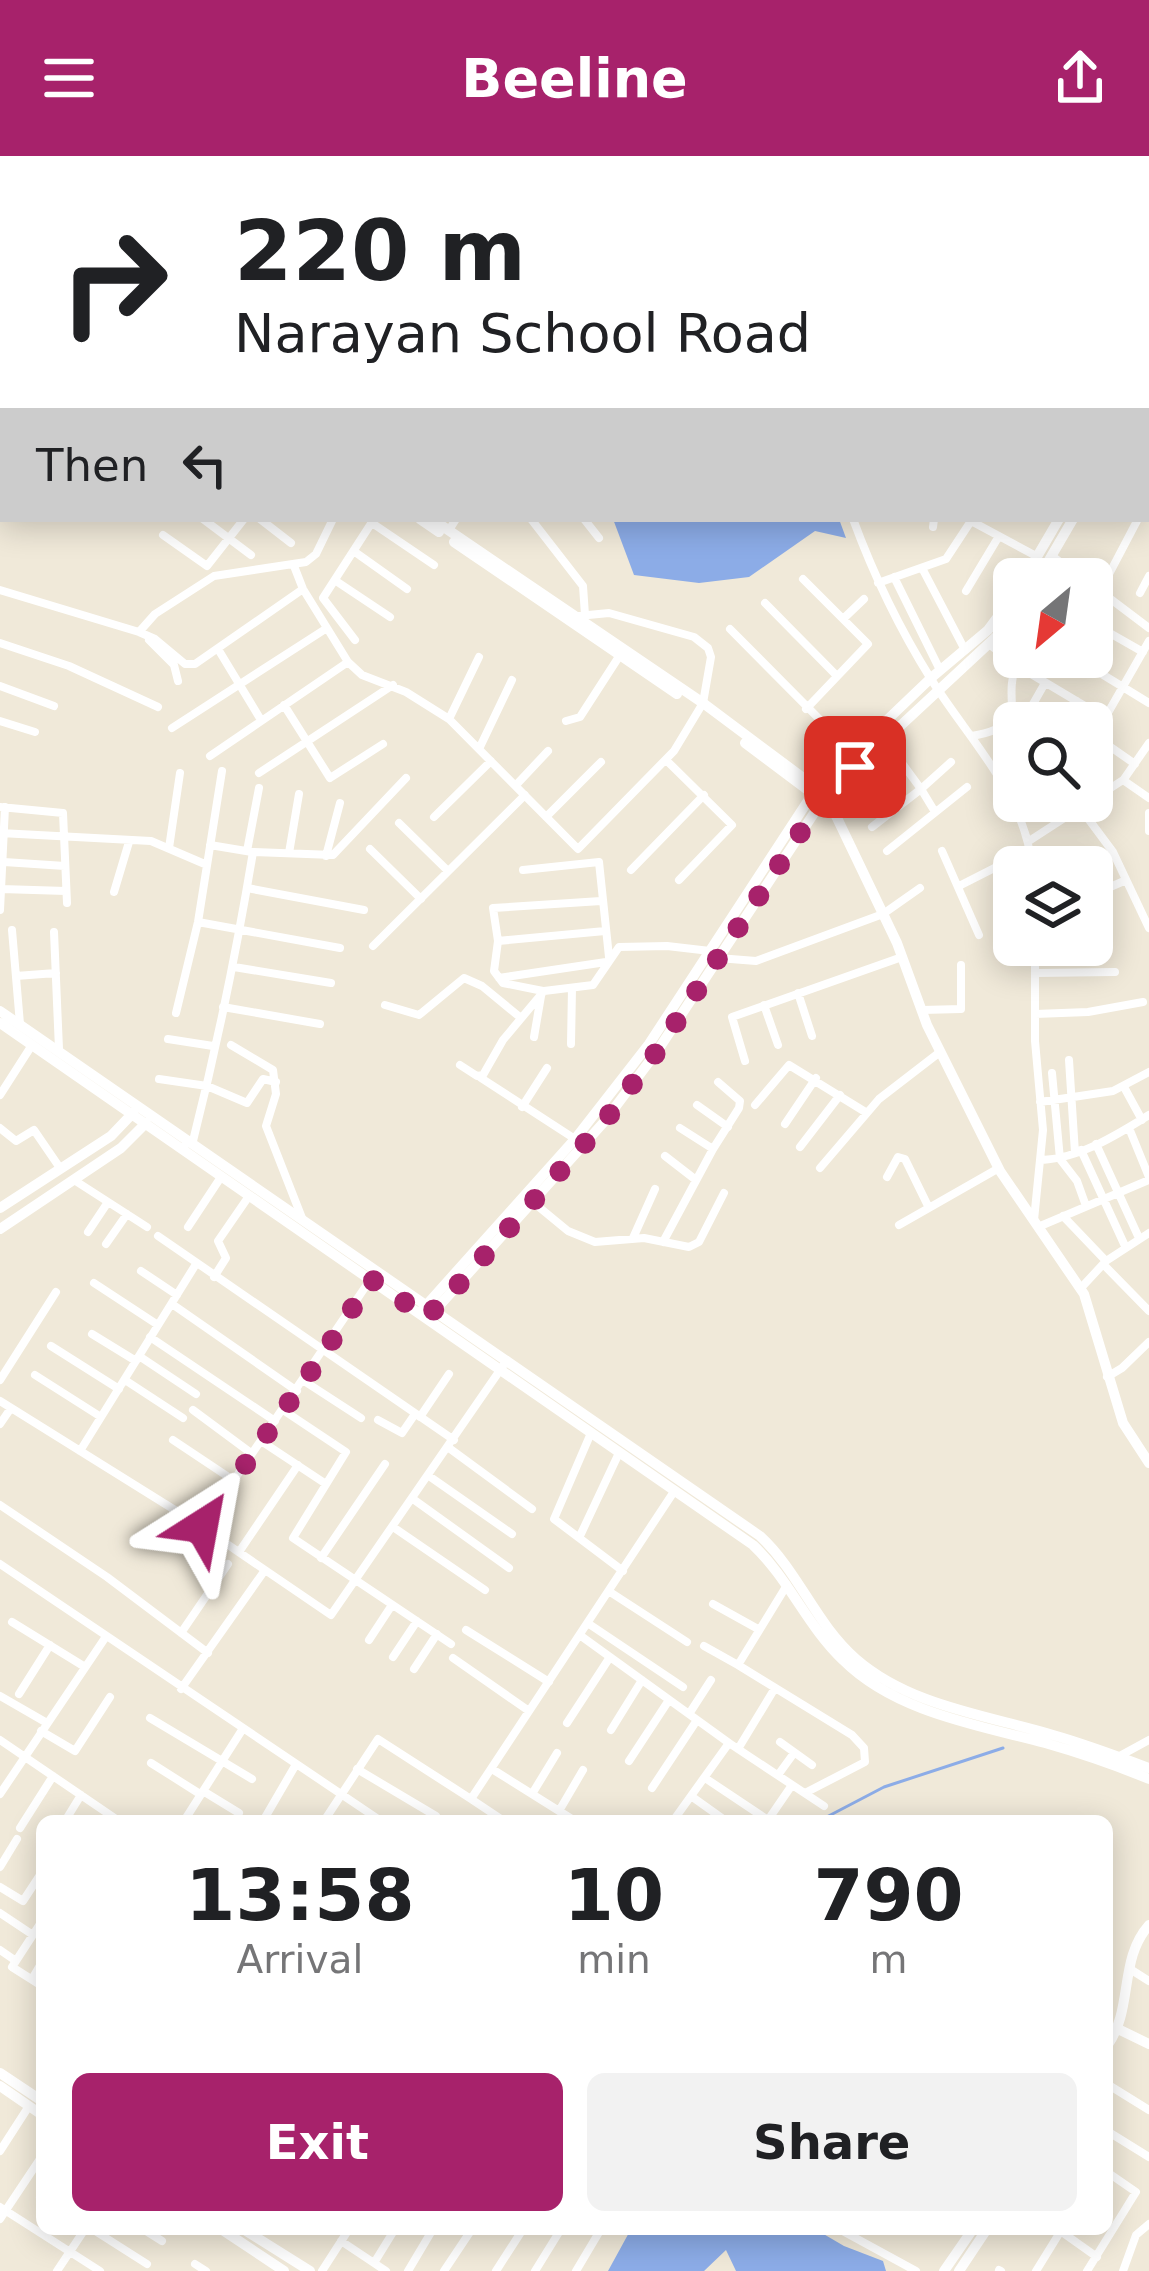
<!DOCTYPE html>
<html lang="en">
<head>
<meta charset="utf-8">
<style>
	body { margin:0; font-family:"DejaVu Sans",sans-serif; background:#f2f2f2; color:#202124; height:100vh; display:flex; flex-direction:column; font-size:45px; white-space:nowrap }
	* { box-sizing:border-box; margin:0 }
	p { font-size:39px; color:#757577 }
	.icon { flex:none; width:66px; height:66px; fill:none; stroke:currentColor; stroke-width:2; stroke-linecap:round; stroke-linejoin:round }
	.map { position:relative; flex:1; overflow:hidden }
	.drawer { position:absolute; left:36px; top:1659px; width:1077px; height:420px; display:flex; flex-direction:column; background:#fff; border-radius:18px; box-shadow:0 6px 30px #0003 }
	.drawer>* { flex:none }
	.hud { position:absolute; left:0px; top:0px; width:1149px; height:366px; box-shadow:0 6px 30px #0003; background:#fff; color:#202124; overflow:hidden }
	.needle { width:78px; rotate:209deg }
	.fabs { position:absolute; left:993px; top:402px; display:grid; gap:24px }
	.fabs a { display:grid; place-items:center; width:120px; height:120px; border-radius:18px; background:#fff; box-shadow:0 6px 30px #0003; font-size:60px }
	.pin { position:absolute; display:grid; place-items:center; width:102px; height:102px; color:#fff; margin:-51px; border-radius:24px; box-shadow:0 6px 18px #0006 }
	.me { position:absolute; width:132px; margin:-66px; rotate:34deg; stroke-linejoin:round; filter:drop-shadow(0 0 9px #0008) }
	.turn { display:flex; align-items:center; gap:42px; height:252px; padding:0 36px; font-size:54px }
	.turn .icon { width:156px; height:156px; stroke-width:2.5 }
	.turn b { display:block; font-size:84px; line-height:102px }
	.then { display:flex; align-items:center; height:114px; padding:0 36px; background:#0003; gap:24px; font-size:45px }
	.eta { display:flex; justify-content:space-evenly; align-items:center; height:204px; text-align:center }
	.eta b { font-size:72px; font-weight:700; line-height:84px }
	.button { display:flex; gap:24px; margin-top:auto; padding:24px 36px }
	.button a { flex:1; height:138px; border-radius:18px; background:#a7226b; color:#fff; font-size:48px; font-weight:700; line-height:138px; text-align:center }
	.button a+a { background:#f2f2f2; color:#202124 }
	header { display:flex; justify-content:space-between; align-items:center; height:156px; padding:0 36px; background:#a7226b; color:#fff; font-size:54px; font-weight:700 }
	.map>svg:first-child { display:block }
</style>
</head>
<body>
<header><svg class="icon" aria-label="menu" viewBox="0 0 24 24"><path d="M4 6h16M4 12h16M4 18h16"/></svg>Beeline<svg class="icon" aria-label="share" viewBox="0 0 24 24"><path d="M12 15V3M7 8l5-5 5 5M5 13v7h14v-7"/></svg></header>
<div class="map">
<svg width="1149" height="2115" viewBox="0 0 1149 2115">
	<rect width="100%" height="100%" fill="#f0e9d9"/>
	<path fill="#8cace7" d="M 613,363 L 839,363 L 846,382 L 815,375 L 749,421 L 699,427 L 634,419 Z
		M 631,2073 L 815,2073 L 844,2090 L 883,2105 L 886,2115 L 736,2115 L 726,2094 L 704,2115 L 608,2115 Z"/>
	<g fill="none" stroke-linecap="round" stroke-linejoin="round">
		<path stroke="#8cace7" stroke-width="3" d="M 819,1665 L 884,1631 L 1003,1592"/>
		<path stroke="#fff" stroke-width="8" d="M 130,0 L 136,3
			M 243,0 L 245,3
			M 325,0 L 331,2
			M 598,0 L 608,3
			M 633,0 L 634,3
			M 668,0 L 668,3
			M 702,0 L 702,3
			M 770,1 L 773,3
			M 0,2 L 2,0
			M 159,3 L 163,0
			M 206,3 L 211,0
			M 528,3 L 529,0
			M 736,3 L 736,0
			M 851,3 L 854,0
			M 0,50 L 3,49
			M 0,225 L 3,226
			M 0,258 L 3,254
			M 0,302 L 3,305
			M 1146,350 L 1149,344
			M 203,363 L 251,399
			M 260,363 L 291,387
			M 531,363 L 583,430 L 585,459
			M 584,363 L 599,382
			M 853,363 C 874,420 899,472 931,523 C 969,584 1025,637 1032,711
			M 372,367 L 434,409
			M 933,371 L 934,363
			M 449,374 L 456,363
			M 163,379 L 207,410 L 244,363
			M 355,396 L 407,433
			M 1052,400 L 1083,423
			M 294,410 L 303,433 L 348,506 L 362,519 L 406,536 L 449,563 L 578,693 L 674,595 L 703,547 L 711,501 L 708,492 L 694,481 L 609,457 L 578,460
			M 922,412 L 965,494
			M 894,421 L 940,514
			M 1107,422 L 1138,363
			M 803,423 L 868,488 L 806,553
			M 336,425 L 390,461
			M 878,427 L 946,403 L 971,365 L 1038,401
			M 1092,429 L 1149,472
			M 0,434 L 139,476 L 155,458 L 214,420 L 306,406 L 316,398 L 333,363
			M 966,435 L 999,380
			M 1140,437 L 1149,420
			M 765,447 L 837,520
			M 843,463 L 864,443
			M 1092,467 L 1143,496
			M 730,473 L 852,596
			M 139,476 L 155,483 L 185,508 L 195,508 L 303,433
			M 149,484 L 174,509 L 178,525
			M 355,484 L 323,442 L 374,363
			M 0,487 L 69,510 L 158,551
			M 989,488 L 1016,509 L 1105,562 L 1149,485
			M 218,493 L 261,564
			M 1074,501 L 1149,547
			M 0,530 L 54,550
			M 284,549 L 330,622 L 383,588
			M 449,563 L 479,501
			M 0,565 L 35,576
			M 566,565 L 580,561 L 620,499
			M 1043,567 L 1029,555 L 1045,527
			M 1063,567 L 1077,545
			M 172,572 L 327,472
			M 1092,578 L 1135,608
			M 972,580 C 1034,568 1001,551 1016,509
			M 885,584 L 921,633 L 951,606
			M 479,593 L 512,524
			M 210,600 L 348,506
			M 666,604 L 732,669 L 679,724
			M 259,617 L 393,529
			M 1124,623 L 1149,587
			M 517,628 L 548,595
			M 0,651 L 63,657 L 67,747
			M 1081,653 L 1113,696 L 1149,772
			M 1149,657 L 1149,675
			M 434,661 L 491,605
			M 546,661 L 601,606
			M 399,667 L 448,715
			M 872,671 L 921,633 L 935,656
			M 0,677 L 151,685 L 207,709
			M 1029,685 L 1123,624 L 1149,642
			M 210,689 L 252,696
			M 169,692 L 180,617
			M 370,693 L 421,743
			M 247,695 L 259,632
			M 887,695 L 967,631
			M 942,695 L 979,779
			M 289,697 L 299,638
			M 326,700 L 340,647
			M 4,706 L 65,710
			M 523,714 L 599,706 L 609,801
			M 631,714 L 704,639
			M 959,730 L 1030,694
			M 247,732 L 364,754
			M 1,733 L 66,735
			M 114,736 L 129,686
			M 1092,739 L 1124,725
			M 0,754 L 5,651
			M 198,766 L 340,792
			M 12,774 L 20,868
			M 54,776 L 59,893
			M 498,785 L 493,752 L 601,745
			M 373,790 L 525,639
			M 718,802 L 756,805 L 883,758 L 920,732
			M 234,811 L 331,827
			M 1035,817 L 1115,816
			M 16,820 L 56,817
			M 499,822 L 606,806
			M 543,835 L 503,827 L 494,815 L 498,785 L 605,775
			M 798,837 L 812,880
			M 385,849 L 419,859 L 464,822 L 482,830 L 521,862
			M 764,849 L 778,889
			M 223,851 L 320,868
			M 922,854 L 961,853 L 961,809
			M 176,857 L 198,766 L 222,615
			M 1035,858 L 1088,856 L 1143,846
			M 534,881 L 541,840
			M 168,883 L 213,890
			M 571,888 L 572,832
			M 231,889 L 273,914 L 276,938 L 266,970 L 302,1062
			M 1069,904 L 1075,997
			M 745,905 L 732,861 L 902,801
			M 460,909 L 477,920 L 483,919 L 503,884 L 544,835 L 593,829 L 619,791 L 667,790 L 710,795
			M 1052,917 L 1060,1003 L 1077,1025 L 1086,1050
			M 481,922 L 575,983
			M 159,923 L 207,930 L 247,947 L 263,923 L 276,926
			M 1124,931 L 1142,964
			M 0,939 L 32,889
			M 1040,946 L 1113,935 L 1149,916
			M 697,949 L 728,971
			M 755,949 L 789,909 L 867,957
			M 522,951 L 547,912
			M 785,968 L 816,922
			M 0,972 L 16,985 L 34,974 L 60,1012
			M 680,972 L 713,993
			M 1129,972 L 1149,1021
			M 186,988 L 193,985 C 217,890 237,793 253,696 L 333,699 L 406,622
			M 1096,988 L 1139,1082
			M 800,991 L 840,939
			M 1081,994 L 1125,1090
			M 665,1000 L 696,1024
			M 1042,1004 C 1080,1002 1117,979 1149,959
			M 820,1012 L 879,943 L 940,896
			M 887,1021 L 898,1001 L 905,1003 L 929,1052
			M 74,1024 L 147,1071
			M 534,1047 L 568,1075 L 595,1086 L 644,1082 L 689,1091 L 699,1086 L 724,1037
			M 1063,1060 L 1106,1105
			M 1034,1064 L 1043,974 L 1035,885 L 1035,789
			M 899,1069 L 999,1012
			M 188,1071 L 221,1021
			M 1038,1071 L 1149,1024
			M 88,1076 L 108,1046
			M 158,1080 L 454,1284
			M 633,1082 L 655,1033
			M 663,1086 L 713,993 L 739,952 L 740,945 L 718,926
			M 106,1088 L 127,1058
			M 1103,1108 L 1149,1155
			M 141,1115 L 177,1139
			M 214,1121 L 226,1102 L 218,1085 L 249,1040
			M 94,1127 L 158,1169
			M 1080,1133 L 1106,1105 L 1149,1077
			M 172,1148 L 297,1235
			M 92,1178 L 136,1205
			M 150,1181 L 275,1265
			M 51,1190 L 119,1233
			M 139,1200 L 196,1238
			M 35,1219 L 101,1261
			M 1107,1221 L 1122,1212 L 1149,1186
			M 0,1224 L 56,1136
			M 125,1224 L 183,1262
			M 304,1225 L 361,1262
			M 0,1245 L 202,1371 L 331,1459 L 507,1204
			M 193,1254 L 251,1297
			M 283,1254 L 346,1296 L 293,1382 L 451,1488
			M 420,1261 L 449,1218
			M 378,1264 L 402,1277 L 415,1258
			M 0,1268 L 11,1252
			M 591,1277 L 554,1363 L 623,1415
			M 173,1284 L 233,1324
			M 261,1285 L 326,1328
			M 449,1292 L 532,1353
			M 80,1295 L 196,1108
			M 429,1320 L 512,1378
			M 413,1343 L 509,1412
			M 0,1349 L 107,1421 L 208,1497
			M 202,1371 L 370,1124
			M 393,1371 L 485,1434
			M 579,1382 L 619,1297
			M 239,1396 L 298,1309
			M 321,1402 L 385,1308
			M 0,1408 L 381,1665
			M 787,1429 L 738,1509 L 852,1579 L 864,1592 L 865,1606 L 805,1637
			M 610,1436 L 687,1486
			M 713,1448 L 758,1473
			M 12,1466 L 85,1511
			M 589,1468 L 683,1531
			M 466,1474 L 549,1526
			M 181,1477 L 228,1408
			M 581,1480 L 729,1587 L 673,1665
			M 369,1484 L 392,1449
			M 704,1490 L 738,1509
			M 393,1501 L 417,1465
			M 453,1502 L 529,1555
			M 414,1513 L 437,1478
			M 181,1533 L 265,1414
			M 19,1538 L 50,1489
			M 0,1540 L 47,1567
			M 689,1558 L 711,1524
			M 150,1562 L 252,1623
			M 567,1567 L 610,1501
			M 611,1574 L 642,1524
			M 41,1575 L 75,1595 L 110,1541
			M 0,1584 L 119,1665
			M 726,1585 L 824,1650
			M 780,1586 L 812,1609
			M 738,1593 L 775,1532
			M 1116,1602 L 1149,1584
			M 629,1605 L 669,1544
			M 151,1607 L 200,1638
			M 357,1613 L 436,1660
			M 492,1613 L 575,1665
			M 778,1619 L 794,1597
			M 705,1622 L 768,1664 L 792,1629
			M 652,1632 L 697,1564
			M 203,1635 L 239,1657
			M 0,1638 L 105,1482
			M 532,1638 L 557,1597
			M 691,1640 L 726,1665
			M 471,1643 L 504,1665
			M 559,1655 L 583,1614
			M 65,1665 L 81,1639
			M 184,1665 L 242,1574
			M 263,1665 L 295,1610
			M 324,1665 L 378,1583 L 471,1643 L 675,1334
			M 20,1672 L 53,1620
			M 0,1711 L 17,1683
			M 0,1731 L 23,1745 L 42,1716
			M 0,1757 L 33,1779
			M 42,1765 L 12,1811 L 42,1830
			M 0,1794 L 16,1805
			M 1130,1813 L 1149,1825
			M 32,1823 L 42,1806
			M 1107,1928 L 1149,1954
			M 1107,1975 L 1149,2001
			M 0,1995 L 29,1950
			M 40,2041 L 42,2042
			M 0,2051 L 100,2115
			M 0,2063 L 42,2000
			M 92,2073 L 147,2108
			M 143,2073 L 162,2085
			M 839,2073 L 916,2115
			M 1059,2074 L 1097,2101
			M 341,2085 L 374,2107 L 395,2073
			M 374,2107 L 386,2115
			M 195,2108 L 206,2115
			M 999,2114 L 1001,2115
			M 57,2115 L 85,2073
			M 322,2115 L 349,2073
			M 408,2115 L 433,2073
			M 444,2115 L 472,2073
			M 496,2115 L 523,2073
			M 535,2115 L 561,2073
			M 576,2115 L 601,2073
			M 1036,2115 L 1062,2073
			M 1087,2115 L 1136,2036 L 1107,2016
			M 1123,2115 L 1136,2079 L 1149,2068"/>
		<path stroke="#fff" stroke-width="10" d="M 57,0 L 58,3
			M 0,356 L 3,352
			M 420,363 L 439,376
			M 432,363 L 703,547 L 826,639 L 897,787 L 927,869 L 1000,1015 L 1084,1138 L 1123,1267 L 1149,1307
			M 454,386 L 677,538
			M 1024,423 L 1059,363
			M 1038,423 L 1073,363
			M 745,587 L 817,641
			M 0,855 L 760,1380 C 799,1416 815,1467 856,1503 C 910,1550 986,1559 1053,1579 C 1085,1588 1117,1600 1149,1612
			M 0,867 L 753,1389 C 789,1423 807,1470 843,1504 C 895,1556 977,1569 1045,1587 C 1080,1597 1115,1609 1149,1623
			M 0,1052 L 111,980 L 133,957
			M 0,1073 L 121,992 L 146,967
			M 422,1154 L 575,983 L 649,888 L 817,631 L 931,522 L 988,474 L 1014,439
			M 431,1159 L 604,966 L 658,894 L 826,639 L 997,480 L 1014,460
			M 1118,1873 L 1149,1888
			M 1107,1890 C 1134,1853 1118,1804 1149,1769
			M 0,1917 L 42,1945
			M 0,1930 L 42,1959
			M 221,2073 L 284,2115
			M 243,2073 L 310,2115
			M 944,2115 L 973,2073
			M 959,2115 L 987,2073"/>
		<path stroke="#fff" stroke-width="12" d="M 872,0 L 875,3
			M 895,0 L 899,3
			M 1146,219 L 1149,222
			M 1146,233 L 1149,235"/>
	</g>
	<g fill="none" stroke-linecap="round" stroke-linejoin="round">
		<path stroke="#a7226b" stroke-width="21" stroke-dasharray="0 37.8" d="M 202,1370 L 324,1197 L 371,1123 L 419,1156 L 426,1148 L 435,1155 L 604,966 L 658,894 L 821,645 L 855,611"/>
	</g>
</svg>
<div class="fabs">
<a><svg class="needle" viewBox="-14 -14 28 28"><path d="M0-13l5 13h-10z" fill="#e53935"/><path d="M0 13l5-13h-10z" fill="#757577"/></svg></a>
<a><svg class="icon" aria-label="search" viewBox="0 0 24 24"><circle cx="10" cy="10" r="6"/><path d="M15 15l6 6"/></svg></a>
<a><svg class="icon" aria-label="layers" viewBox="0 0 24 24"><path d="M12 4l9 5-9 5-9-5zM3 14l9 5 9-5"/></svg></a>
</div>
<div class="pin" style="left:855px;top:611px;background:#d93025"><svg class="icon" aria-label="arrive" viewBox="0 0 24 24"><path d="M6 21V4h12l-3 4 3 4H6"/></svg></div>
<svg class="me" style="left:202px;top:1370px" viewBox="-20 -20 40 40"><path d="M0-17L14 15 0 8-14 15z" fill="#a7226b" stroke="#fff" stroke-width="4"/></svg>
<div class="hud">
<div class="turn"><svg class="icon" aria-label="right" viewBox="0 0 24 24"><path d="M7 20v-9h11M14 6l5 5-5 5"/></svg><div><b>220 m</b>Narayan School Road</div></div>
<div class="then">Then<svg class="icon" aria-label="left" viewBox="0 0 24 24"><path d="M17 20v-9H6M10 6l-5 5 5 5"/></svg></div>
</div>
<section class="drawer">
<div class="eta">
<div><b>13:58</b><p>Arrival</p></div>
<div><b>10</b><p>min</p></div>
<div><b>790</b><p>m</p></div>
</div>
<div class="button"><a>Exit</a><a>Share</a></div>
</section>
</div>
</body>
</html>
